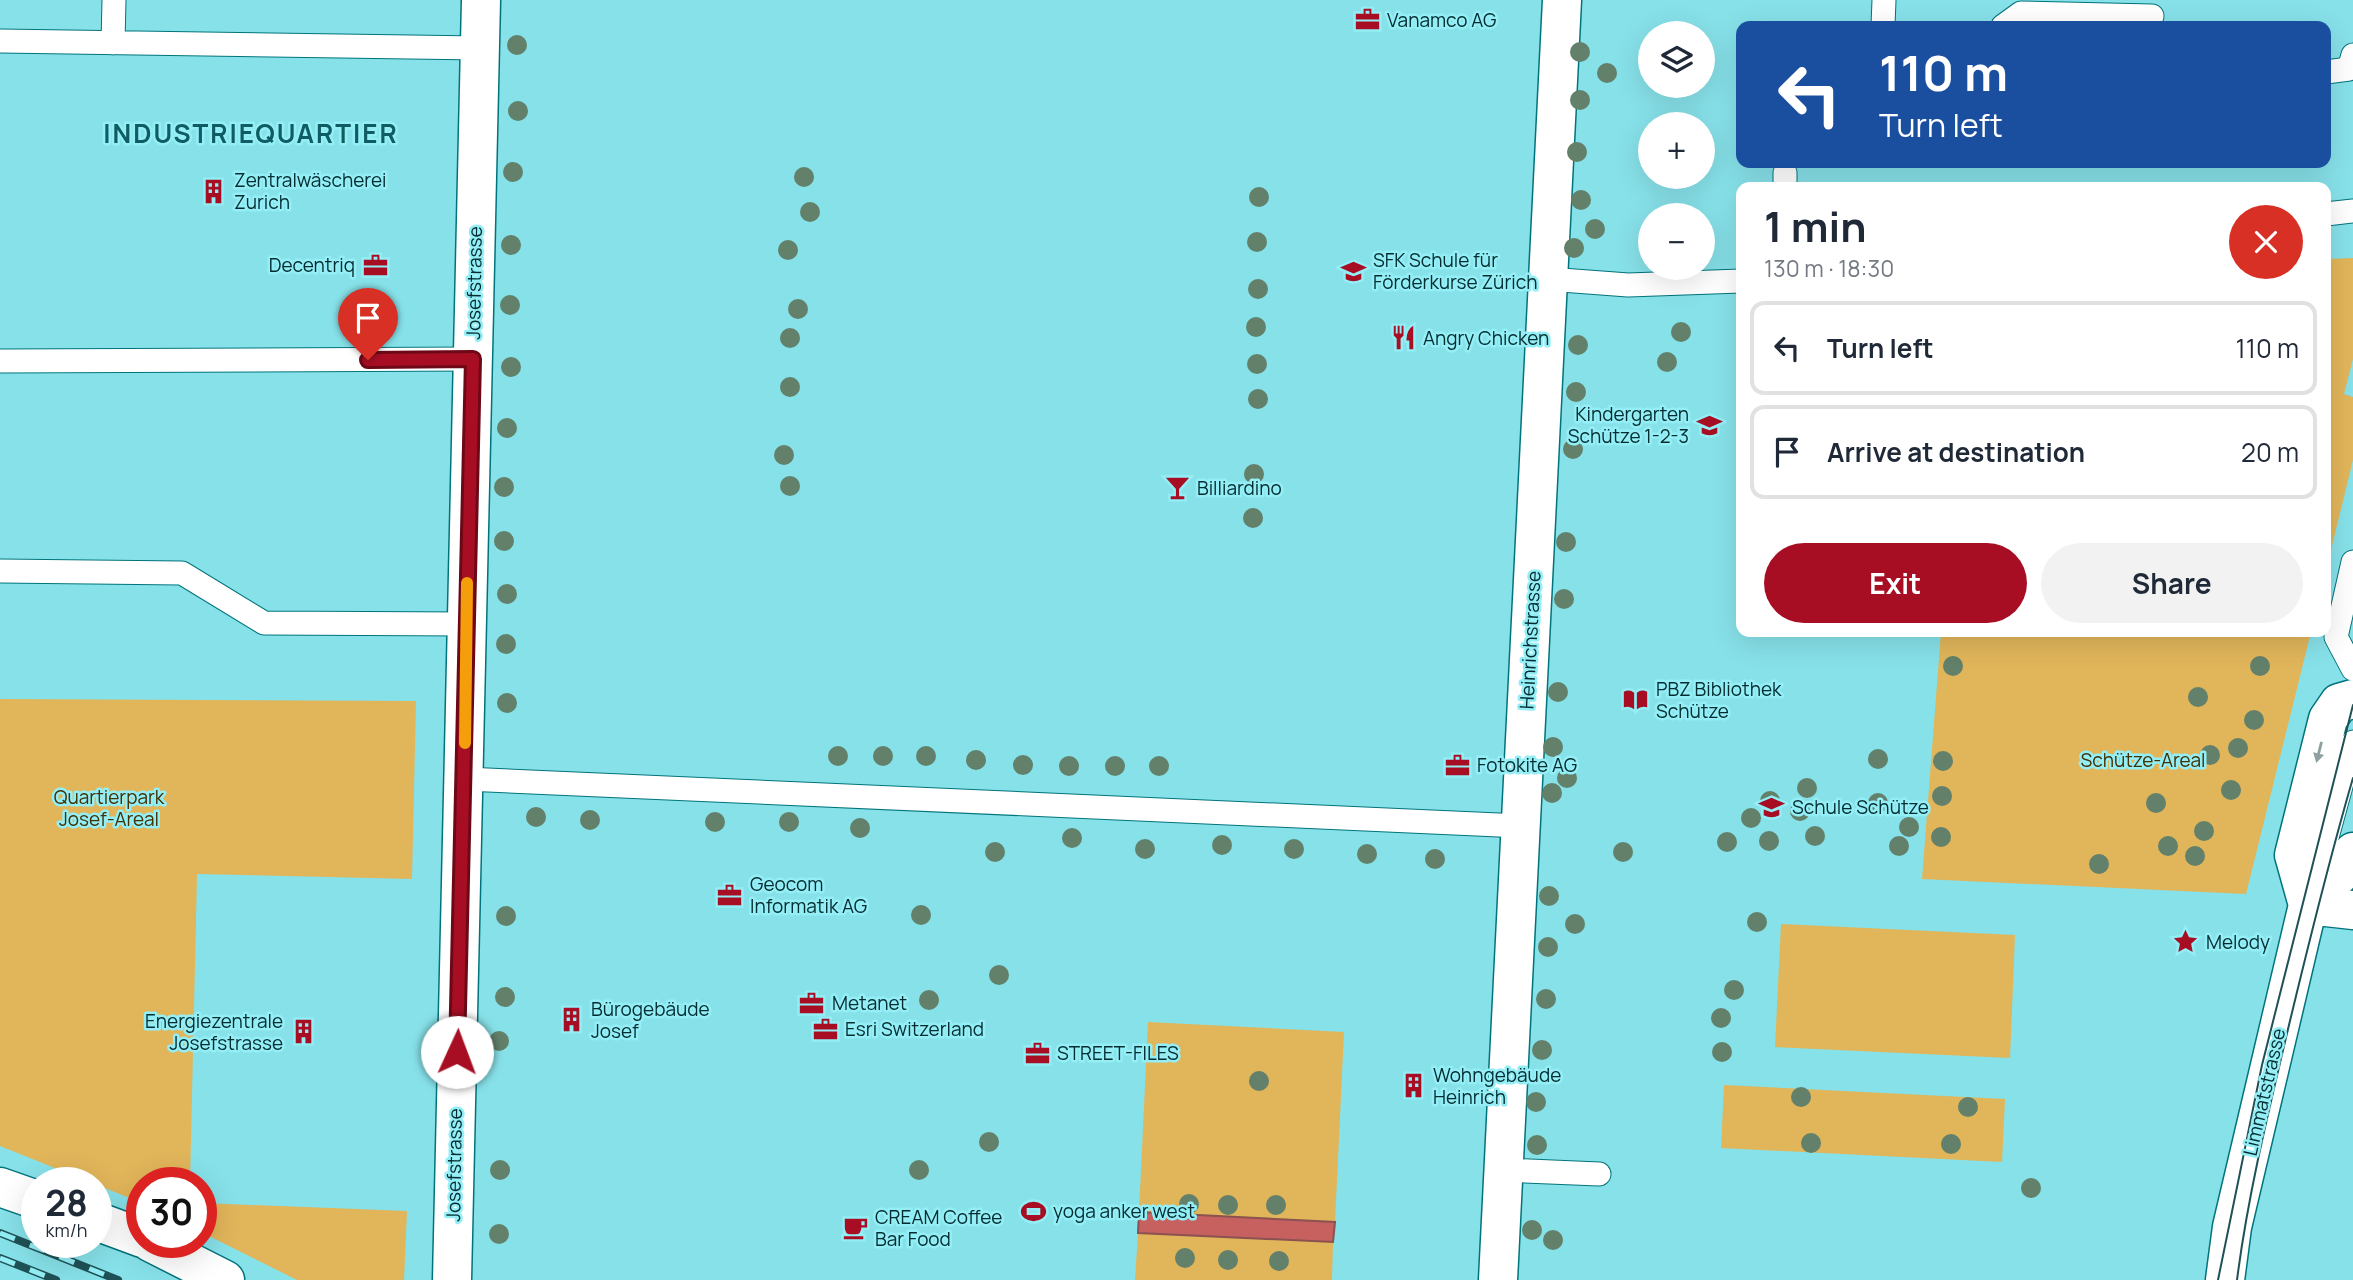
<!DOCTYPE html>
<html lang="en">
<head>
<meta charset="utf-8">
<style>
	body { margin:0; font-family:Manrope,sans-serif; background:#f2f2f3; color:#1f2937; height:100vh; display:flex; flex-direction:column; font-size:26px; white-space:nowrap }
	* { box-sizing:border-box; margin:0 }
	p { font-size:23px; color:#747a83 }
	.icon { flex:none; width:38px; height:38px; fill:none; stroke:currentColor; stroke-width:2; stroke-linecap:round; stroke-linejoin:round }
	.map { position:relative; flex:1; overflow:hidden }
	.details { position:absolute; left:1736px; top:182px; width:595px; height:455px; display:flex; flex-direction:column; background:#fff; border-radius:14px; box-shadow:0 7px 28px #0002 }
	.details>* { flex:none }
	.top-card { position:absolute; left:1736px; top:21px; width:595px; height:147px; border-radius:14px; box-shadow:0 7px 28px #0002; background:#1a4fa0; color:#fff; overflow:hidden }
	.controls { position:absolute; left:1638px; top:21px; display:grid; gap:14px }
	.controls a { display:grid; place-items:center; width:77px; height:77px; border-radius:50%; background:#fff; box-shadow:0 7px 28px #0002; font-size:35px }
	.speed { position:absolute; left:21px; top:1167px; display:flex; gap:14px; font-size:35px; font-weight:700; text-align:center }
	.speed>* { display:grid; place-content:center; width:91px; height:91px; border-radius:50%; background:#fff; box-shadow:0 7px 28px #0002; line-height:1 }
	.speed small { font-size:18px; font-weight:400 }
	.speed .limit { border:10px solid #d22; background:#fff; color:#111 }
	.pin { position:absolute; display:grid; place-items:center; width:60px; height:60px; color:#fff; margin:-72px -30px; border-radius:50% 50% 50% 0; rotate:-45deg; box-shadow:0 0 7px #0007 }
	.pin .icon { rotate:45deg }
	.me { position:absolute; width:77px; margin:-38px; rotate:2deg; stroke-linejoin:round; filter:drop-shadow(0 0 5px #0008) }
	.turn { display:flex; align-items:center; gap:24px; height:147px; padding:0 28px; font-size:32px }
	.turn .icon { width:91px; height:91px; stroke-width:2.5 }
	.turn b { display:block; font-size:49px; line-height:60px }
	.round { display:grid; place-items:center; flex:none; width:74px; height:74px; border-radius:37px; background:#f2f2f3 }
	.overview { display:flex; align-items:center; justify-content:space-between; height:119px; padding:0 28px }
	h1 { font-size:42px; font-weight:700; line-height:52px }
	.cta { display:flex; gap:14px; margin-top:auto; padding:14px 28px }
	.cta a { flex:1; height:80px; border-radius:42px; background:#a70e24; color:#fff; font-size:28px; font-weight:700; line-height:80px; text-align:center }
	.cta a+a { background:#f2f2f3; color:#1f2937 }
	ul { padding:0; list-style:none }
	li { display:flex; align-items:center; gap:21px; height:94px; margin:0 14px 10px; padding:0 14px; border:4px solid #e0e1e3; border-radius:14px }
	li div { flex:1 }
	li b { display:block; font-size:26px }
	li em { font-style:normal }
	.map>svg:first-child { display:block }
</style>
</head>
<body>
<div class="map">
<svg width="2353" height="1280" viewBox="0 0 2353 1280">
	<rect width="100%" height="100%" fill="#87e1e9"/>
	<path fill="#e1b55a" d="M 2353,258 L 2353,359 L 2344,394 L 2353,397 L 2353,460 L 2326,570 L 2326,259 Z
		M 1941,632 L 2311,632 L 2246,894 L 1922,879 Z
		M 0,699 L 416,701 L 412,879 L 197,874 L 190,1183 L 142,1183 L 142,1203 L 0,1146 Z
		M 1781,924 L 2015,935 L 2010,1058 L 1775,1047 Z
		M 1148,1022 L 1344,1032 L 1335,1222 L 1139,1212 Z
		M 1724,1085 L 2005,1099 L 2002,1162 L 1721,1148 Z
		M 201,1203 L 407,1211 L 404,1280 L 297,1280 L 201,1232 Z
		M 1138,1233 L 1333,1242 L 1332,1280 L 1135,1280 Z"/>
	<path fill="#c6615f" stroke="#8c5151" stroke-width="2" d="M 1139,1212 L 1335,1222 L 1333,1242 L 1138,1233 Z"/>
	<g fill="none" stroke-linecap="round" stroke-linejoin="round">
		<defs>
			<path id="lane" d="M 1883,26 L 1884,0
				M 2003,26 L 2021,13 L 2152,16
				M 0,41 L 480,48
				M 113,43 L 114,0
				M 2326,72 L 2349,69 L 2353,55
				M 1785,173 L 1785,187
				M 2326,214 L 2353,211
				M 1548,279 L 1628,285 L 1741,281
				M 0,361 L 473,359
				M 2353,562 L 2336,637 L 2353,669
				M 0,571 L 182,573 L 264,623 L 466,624
				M 465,779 L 1521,826
				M 2311,896 L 2353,742
				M 1503,1170 L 1599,1174"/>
			<path id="street" d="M 2308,905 L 2349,865 L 2353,852
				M 2308,905 L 2353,910
				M 0,1187 L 37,1200
				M 96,1221 L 142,1238
				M 150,1242 L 225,1280
				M 452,1280 L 481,0
				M 1498,1280 L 1562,0
				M 2225,1280 L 2232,1227 L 2308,905 L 2294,855 L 2328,719 L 2339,703 L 2353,699"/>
		</defs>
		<use href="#lane" stroke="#00747c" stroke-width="25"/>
		<use href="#street" stroke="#00747c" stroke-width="41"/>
		<use href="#lane" stroke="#fff" stroke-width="23"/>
		<use href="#street" stroke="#fff" stroke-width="38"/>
		<path stroke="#1e5256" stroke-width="2" d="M 2218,1280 L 2262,1065 L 2353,705
			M 2237,1280 C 2248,1194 2269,1109 2289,1025 C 2309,942 2329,860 2353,778"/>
		<defs>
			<path id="rail" d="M 0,1233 L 118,1280
				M 0,1258 L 56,1280"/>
		</defs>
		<use href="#rail" stroke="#1e5256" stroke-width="8"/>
		<use href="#rail" stroke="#94eef6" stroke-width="5" stroke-dasharray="16" stroke-linecap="butt"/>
	</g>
	<g fill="#62806a">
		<circle cx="517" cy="45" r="10"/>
		<circle cx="1580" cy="52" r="10"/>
		<circle cx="1607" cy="73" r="10"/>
		<circle cx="1580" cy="100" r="10"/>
		<circle cx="518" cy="111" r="10"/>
		<circle cx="1577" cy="152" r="10"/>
		<circle cx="513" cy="172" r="10"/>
		<circle cx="804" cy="177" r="10"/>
		<circle cx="1259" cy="197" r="10"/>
		<circle cx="1581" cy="200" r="10"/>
		<circle cx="810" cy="212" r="10"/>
		<circle cx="1595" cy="229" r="10"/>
		<circle cx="1257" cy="242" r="10"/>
		<circle cx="511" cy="245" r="10"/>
		<circle cx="1574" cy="248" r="10"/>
		<circle cx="788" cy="250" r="10"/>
		<circle cx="1258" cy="289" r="10"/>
		<circle cx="510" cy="305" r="10"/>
		<circle cx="798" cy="309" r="10"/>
		<circle cx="1256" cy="327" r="10"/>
		<circle cx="1681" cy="332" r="10"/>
		<circle cx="790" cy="338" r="10"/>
		<circle cx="1578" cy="345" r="10"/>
		<circle cx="1667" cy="362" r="10"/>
		<circle cx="1257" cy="364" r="10"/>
		<circle cx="511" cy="367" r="10"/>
		<circle cx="790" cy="387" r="10"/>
		<circle cx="1576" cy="392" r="10"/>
		<circle cx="1258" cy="399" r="10"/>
		<circle cx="507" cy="428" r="10"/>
		<circle cx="1573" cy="449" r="10"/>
		<circle cx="784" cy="455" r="10"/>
		<circle cx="1254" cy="474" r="10"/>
		<circle cx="790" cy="486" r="10"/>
		<circle cx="504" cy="487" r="10"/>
		<circle cx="1253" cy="518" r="10"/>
		<circle cx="504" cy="541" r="10"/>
		<circle cx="1566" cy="542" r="10"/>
		<circle cx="507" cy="594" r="10"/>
		<circle cx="1564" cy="599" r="10"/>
		<circle cx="506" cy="644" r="10"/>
		<circle cx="1953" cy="666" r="10"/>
		<circle cx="2260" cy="666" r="10"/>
		<circle cx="1558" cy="692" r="10"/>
		<circle cx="2198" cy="697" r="10"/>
		<circle cx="507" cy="703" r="10"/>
		<circle cx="2254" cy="720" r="10"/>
		<circle cx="1553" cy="747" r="10"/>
		<circle cx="2238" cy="748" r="10"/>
		<circle cx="2210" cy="755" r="10"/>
		<circle cx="838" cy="756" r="10"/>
		<circle cx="883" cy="756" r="10"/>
		<circle cx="926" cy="756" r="10"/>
		<circle cx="1878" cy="759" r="10"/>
		<circle cx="976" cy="760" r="10"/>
		<circle cx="1943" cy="761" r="10"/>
		<circle cx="1023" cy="765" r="10"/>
		<circle cx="1069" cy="766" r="10"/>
		<circle cx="1115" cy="766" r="10"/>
		<circle cx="1159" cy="766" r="10"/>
		<circle cx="1567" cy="778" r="10"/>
		<circle cx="1807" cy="788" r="10"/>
		<circle cx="2231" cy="790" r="10"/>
		<circle cx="1552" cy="793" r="10"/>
		<circle cx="1942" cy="796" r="10"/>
		<circle cx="1770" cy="801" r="10"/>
		<circle cx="1878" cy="803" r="10"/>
		<circle cx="2156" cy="803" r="10"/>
		<circle cx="1800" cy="811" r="10"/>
		<circle cx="536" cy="817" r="10"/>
		<circle cx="1751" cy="818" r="10"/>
		<circle cx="590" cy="820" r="10"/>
		<circle cx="715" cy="822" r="10"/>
		<circle cx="789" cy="822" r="10"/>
		<circle cx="1909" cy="827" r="10"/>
		<circle cx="860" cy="828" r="10"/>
		<circle cx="2204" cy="831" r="10"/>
		<circle cx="1815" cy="836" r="10"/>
		<circle cx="1941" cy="837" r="10"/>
		<circle cx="1072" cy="838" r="10"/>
		<circle cx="1769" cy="841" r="10"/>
		<circle cx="1727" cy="842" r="10"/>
		<circle cx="1222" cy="845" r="10"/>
		<circle cx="1899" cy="846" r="10"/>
		<circle cx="2168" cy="846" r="10"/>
		<circle cx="1145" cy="849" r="10"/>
		<circle cx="1294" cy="849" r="10"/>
		<circle cx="995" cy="852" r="10"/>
		<circle cx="1623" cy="852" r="10"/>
		<circle cx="1367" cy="854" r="10"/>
		<circle cx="2195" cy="856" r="10"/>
		<circle cx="1435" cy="859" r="10"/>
		<circle cx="2099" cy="864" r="10"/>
		<circle cx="1549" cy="896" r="10"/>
		<circle cx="921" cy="915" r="10"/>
		<circle cx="506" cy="916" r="10"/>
		<circle cx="1757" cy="922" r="10"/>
		<circle cx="1575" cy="924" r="10"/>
		<circle cx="1548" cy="947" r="10"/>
		<circle cx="999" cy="975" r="10"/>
		<circle cx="1734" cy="990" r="10"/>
		<circle cx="505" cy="997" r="10"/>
		<circle cx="1546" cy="999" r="10"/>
		<circle cx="929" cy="1000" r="10"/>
		<circle cx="1721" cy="1018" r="10"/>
		<circle cx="499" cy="1041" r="10"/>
		<circle cx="1542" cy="1050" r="10"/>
		<circle cx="1722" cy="1052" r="10"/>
		<circle cx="1259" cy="1081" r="10"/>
		<circle cx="1801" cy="1097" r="10"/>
		<circle cx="1536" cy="1102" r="10"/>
		<circle cx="1968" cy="1107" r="10"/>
		<circle cx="989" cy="1142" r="10"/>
		<circle cx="1811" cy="1143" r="10"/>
		<circle cx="1951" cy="1144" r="10"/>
		<circle cx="1537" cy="1145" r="10"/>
		<circle cx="500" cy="1170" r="10"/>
		<circle cx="919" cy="1170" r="10"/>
		<circle cx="2031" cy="1188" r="10"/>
		<circle cx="1189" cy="1204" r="10"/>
		<circle cx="1228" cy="1205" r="10"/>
		<circle cx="1276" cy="1205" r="10"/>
		<circle cx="1532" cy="1230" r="10"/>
		<circle cx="499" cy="1234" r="10"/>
		<circle cx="1553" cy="1240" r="10"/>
		<circle cx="1185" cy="1258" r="10"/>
		<circle cx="1228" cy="1260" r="10"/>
		<circle cx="1279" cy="1261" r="10"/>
	</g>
	<defs><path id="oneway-solid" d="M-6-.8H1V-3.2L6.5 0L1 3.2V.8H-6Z" transform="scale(1.75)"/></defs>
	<use fill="#8ea0a2" href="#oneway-solid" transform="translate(2319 752) rotate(104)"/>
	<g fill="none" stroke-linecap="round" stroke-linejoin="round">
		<defs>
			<path id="route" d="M 368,360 L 473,359 L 457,1052"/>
		</defs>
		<use href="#route" stroke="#6d0917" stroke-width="18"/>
		<use href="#route" stroke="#a70e24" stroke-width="12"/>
		<path stroke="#f59e0b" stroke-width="12" d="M 465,743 L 467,583"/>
	</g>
	<defs>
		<symbol id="office-bare" viewBox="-9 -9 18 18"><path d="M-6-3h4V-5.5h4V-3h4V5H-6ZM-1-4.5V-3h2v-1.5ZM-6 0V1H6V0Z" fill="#a70e24" stroke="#94eef6" stroke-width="2.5" paint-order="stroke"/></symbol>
		<symbol id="building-bare" viewBox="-9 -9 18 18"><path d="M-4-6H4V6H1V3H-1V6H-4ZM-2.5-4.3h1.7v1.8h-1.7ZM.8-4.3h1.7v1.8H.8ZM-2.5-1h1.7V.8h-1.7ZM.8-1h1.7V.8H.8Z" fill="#a70e24" stroke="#94eef6" stroke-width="2.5" paint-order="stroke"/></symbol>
		<symbol id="school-bare" viewBox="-9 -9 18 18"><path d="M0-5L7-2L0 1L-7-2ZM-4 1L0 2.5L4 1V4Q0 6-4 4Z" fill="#a70e24" stroke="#94eef6" stroke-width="2.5" paint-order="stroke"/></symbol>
		<symbol id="restaurant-bare" viewBox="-9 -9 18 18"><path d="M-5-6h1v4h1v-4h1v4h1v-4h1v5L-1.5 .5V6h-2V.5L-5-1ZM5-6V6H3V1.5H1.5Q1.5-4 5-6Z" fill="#a70e24" stroke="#94eef6" stroke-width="2.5" paint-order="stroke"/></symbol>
		<symbol id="bar-bare" viewBox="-9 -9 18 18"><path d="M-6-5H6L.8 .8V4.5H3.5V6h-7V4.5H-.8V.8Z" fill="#a70e24" stroke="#94eef6" stroke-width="2.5" paint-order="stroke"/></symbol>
		<symbol id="library-bare" viewBox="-9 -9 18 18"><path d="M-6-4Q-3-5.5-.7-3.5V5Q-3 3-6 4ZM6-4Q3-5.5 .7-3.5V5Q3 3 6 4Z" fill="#a70e24" stroke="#94eef6" stroke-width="2.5" paint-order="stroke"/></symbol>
		<symbol id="sight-bare" viewBox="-9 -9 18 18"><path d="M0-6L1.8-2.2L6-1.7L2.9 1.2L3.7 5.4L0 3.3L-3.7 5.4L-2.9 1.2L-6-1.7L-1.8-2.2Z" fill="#a70e24" stroke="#94eef6" stroke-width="2.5" paint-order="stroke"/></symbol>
		<symbol id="stadium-bare" viewBox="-9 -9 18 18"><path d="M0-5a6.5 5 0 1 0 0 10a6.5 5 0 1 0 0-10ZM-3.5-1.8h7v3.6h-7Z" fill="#a70e24" stroke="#94eef6" stroke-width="2.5" paint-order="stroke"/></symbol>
		<symbol id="cafe-bare" viewBox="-9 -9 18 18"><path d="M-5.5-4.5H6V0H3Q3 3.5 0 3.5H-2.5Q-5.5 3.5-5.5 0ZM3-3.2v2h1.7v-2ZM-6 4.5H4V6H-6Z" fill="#a70e24" stroke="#94eef6" stroke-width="2.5" paint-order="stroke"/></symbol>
	</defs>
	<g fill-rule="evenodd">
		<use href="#office-bare" x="1350" y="2" width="35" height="35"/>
		<use href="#building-bare" x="196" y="174" width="35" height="35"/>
		<use href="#office-bare" x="358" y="248" width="35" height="35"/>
		<use href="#school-bare" x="1336" y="254" width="35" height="35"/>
		<use href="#restaurant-bare" x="1386" y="320" width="35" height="35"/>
		<use href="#school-bare" x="1692" y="408" width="35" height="35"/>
		<use href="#bar-bare" x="1160" y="470" width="35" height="35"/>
		<use href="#library-bare" x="1618" y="682" width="35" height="35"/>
		<use href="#office-bare" x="1440" y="748" width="35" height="35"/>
		<use href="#school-bare" x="1754" y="790" width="35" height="35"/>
		<use href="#office-bare" x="712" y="878" width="35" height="35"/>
		<use href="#sight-bare" x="2168" y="924" width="35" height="35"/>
		<use href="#office-bare" x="794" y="986" width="35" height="35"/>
		<use href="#building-bare" x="554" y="1002" width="35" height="35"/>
		<use href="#office-bare" x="808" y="1012" width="35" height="35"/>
		<use href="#building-bare" x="286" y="1014" width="35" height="35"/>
		<use href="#office-bare" x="1020" y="1036" width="35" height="35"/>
		<use href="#building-bare" x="1396" y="1068" width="35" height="35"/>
		<use href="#stadium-bare" x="1016" y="1194" width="35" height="35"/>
		<use href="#cafe-bare" x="838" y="1210" width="35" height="35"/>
	</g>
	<g text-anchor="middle" stroke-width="5" stroke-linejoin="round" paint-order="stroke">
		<g font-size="19" fill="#032c30" stroke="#94eef6" text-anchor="start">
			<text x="1387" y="27">Vanamco AG</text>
			<text x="234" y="187">Zentralwäscherei<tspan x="234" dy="22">Zurich</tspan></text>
			<text x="1373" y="267">SFK Schule für<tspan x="1373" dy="22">Förderkurse Zürich</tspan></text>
			<text x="355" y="272" text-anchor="end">Decentriq</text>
			<text x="1423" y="345">Angry Chicken</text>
			<text x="1689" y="421" text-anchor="end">Kindergarten<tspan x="1689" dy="22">Schütze 1-2-3</tspan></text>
			<text x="1197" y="495">Billiardino</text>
			<text x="1656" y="696">PBZ Bibliothek<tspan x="1656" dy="22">Schütze</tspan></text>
			<text x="1477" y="772">Fotokite AG</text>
			<text x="1792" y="814">Schule Schütze</text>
			<text x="750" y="891">Geocom<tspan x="750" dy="22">Informatik AG</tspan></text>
			<text x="2206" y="949">Melody</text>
			<text x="832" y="1010">Metanet</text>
			<text x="591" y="1016">Bürogebäude<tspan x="591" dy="22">Josef</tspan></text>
			<text x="283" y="1028" text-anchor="end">Energiezentrale<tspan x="283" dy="22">Josefstrasse</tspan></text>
			<text x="845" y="1036">Esri Switzerland</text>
			<text x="1057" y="1060">STREET-FILES</text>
			<text x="1433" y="1082">Wohngebäude<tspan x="1433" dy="22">Heinrich</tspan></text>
			<text x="1053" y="1218">yoga anker west</text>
			<text x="875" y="1224">CREAM Coffee<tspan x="875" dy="22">Bar Food</tspan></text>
		</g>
		<g font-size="19" fill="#032c30" stroke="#94eef6">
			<text transform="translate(474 283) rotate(-89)" y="7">Josefstrasse</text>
			<text transform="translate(1530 640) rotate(-87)" y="7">Heinrichstrasse</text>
			<text transform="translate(2264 1092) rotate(-77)" y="7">Limmatstrasse</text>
			<text transform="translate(454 1165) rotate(-89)" y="7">Josefstrasse</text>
		</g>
		<g font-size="19" fill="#433003" stroke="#94eef6">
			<text x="2143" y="767">Schütze-Areal</text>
			<text x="109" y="804">Quartierpark<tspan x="109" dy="22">Josef-Areal</tspan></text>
		</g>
		<g font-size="26" font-weight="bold" letter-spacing="2" fill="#0f5d62" stroke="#94eef6">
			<text x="251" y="143">INDUSTRIEQUARTIER</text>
		</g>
	</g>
</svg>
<div class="controls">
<a><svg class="icon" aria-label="layers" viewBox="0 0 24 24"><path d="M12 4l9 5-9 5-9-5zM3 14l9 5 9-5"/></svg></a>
<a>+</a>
<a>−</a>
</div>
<div class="speed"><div>28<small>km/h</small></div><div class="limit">30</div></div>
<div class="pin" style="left:368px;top:360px;background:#d93025"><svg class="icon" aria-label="arrive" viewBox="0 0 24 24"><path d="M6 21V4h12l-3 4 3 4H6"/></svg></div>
<svg class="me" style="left:457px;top:1052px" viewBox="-20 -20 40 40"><circle r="19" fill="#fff"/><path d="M0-13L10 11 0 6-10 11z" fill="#a70e24"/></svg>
<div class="top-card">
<div class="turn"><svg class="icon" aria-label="left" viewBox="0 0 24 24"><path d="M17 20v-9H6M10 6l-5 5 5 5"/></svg><div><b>110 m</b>Turn left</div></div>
</div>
<section class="details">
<div class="overview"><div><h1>1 min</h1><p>130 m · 18:30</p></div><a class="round" style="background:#d93025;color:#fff"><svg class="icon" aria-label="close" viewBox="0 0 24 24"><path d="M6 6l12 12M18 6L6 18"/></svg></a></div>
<ul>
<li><svg class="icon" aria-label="left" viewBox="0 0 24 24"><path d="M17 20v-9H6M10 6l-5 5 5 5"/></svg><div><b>Turn left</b></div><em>110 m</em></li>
<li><svg class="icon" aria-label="arrive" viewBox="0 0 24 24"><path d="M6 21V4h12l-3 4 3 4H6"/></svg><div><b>Arrive at destination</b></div><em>20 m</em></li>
</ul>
<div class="cta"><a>Exit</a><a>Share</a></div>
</section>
</div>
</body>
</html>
